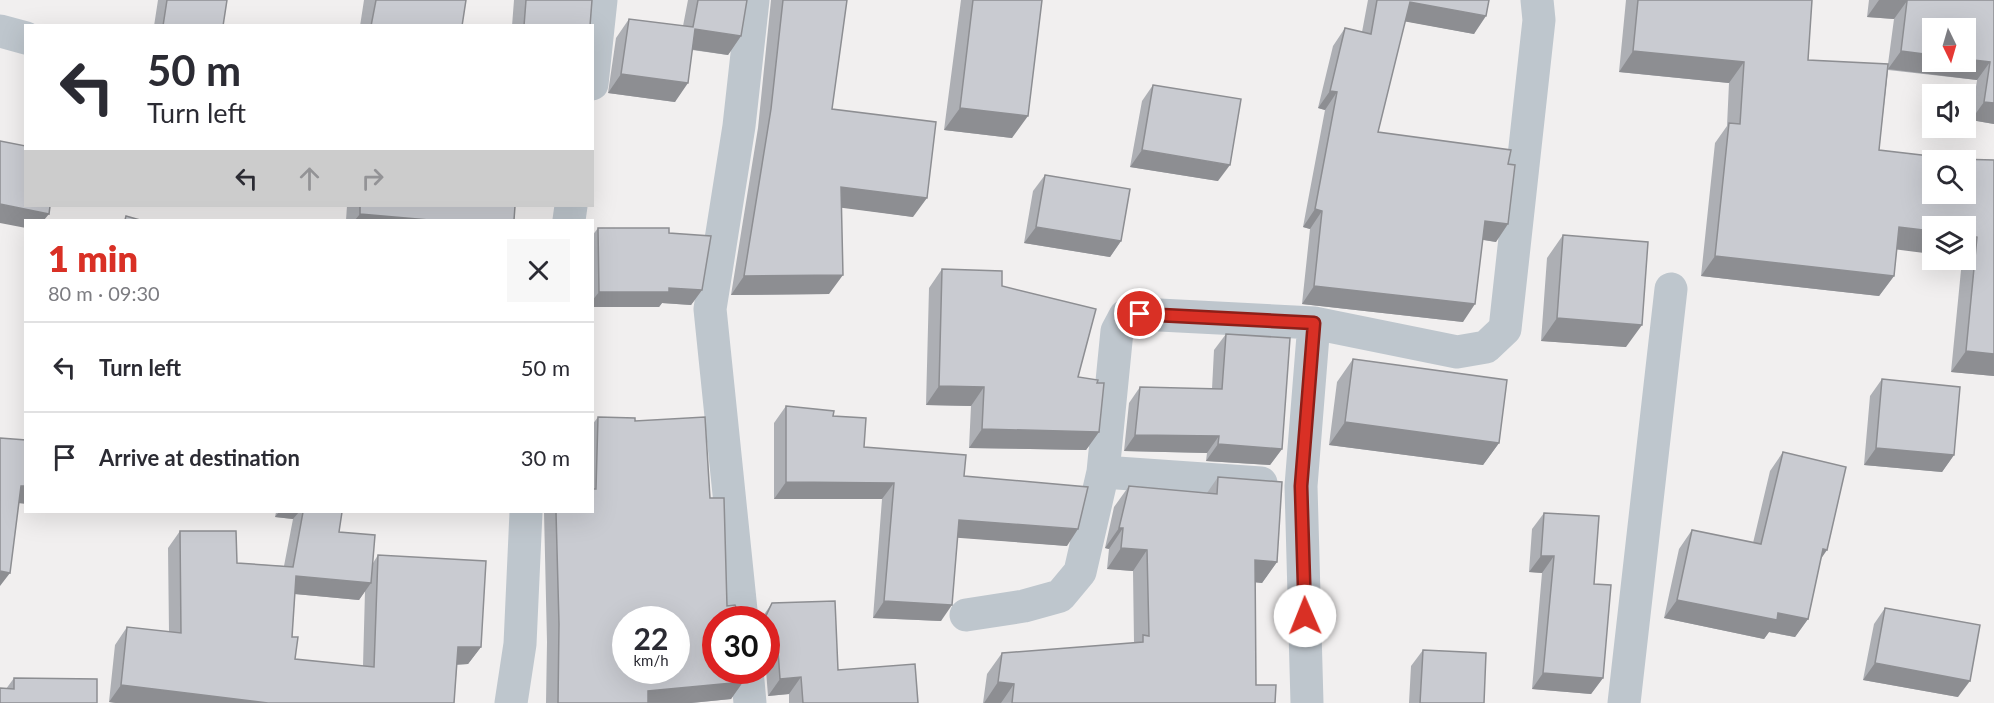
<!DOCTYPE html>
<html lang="en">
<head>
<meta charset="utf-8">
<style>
	body { margin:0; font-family:Lato,sans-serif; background:#f7f7f7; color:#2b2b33; height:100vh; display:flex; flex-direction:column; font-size:22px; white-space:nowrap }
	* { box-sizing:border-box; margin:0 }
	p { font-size:20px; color:#7c7c81 }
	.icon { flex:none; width:33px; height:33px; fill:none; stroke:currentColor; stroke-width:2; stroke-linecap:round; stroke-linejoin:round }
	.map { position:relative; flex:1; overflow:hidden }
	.details { position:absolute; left:24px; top:219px; width:570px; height:294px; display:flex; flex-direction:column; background:#fff; border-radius:0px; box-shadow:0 6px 24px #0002 }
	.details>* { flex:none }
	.banner { position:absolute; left:24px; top:24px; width:570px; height:183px; border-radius:0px; box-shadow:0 6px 24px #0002; background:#fff; color:#2b2b33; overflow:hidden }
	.needle { width:39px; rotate:175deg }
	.fabs { position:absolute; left:1922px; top:18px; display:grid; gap:12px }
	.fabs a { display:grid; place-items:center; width:54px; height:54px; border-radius:0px; background:#fff; box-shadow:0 6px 24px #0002; font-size:30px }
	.speed { position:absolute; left:612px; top:606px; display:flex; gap:12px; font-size:30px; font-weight:700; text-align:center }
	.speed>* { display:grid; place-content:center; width:78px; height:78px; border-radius:50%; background:#fff; box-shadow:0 6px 24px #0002; line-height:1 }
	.speed small { font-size:15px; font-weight:400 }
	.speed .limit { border:9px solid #d22; background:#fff; color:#111 }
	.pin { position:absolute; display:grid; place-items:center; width:51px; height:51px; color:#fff; margin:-26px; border:3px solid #fff; border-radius:50%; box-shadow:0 2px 6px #0007 }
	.me { position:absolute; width:66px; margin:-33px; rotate:359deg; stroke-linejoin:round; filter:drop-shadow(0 0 4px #0008) }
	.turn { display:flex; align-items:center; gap:21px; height:126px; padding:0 24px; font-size:27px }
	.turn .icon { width:78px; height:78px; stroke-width:2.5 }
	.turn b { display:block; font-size:42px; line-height:51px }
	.lanes { display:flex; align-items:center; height:57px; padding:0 24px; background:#0003; justify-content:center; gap:30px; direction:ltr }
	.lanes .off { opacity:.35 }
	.round { display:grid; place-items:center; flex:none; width:63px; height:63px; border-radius:0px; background:#f7f7f7 }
	.overview { display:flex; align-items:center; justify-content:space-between; height:102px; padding:0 24px }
	h1 { font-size:36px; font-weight:800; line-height:45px; color:#d93025 }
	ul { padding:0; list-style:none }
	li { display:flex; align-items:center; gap:18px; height:90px; padding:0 24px; border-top:2px solid #e1e1e2 }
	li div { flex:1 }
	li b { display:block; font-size:22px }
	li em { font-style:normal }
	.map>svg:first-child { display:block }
</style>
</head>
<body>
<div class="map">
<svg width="1994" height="703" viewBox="0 0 1994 703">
	<rect width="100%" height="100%" fill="#f1efef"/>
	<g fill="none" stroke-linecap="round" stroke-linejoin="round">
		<path stroke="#bec6cd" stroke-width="33" d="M 0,31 L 26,38
			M 592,84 L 601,0
			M 569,220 L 571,206
			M 1103,472 L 1261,483
			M 966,615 L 1024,606 L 1060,596 L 1080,572 L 1103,472 L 1117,331 L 1125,316 L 1140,314 L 1314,323 L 1457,352 L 1486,347 L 1505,329 L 1539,20 L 1537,0
			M 742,620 L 710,309 L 739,126 L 753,0
			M 747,670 L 750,703
			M 511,703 L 520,644 L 526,512
			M 1307,703 L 1301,486 L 1314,323
			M 1624,703 L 1671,289"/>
	</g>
	<path fill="#adafb4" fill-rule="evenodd" d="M 158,0 L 227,0 L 223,26 L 154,26 Z
		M 364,0 L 466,0 L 462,26 L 360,26 Z
		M 514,0 L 592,0 L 590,26 L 512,26 Z
		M 688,0 L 747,0 L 741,36 L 728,55 L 692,50 L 675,102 L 608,93 L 616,38 L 629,19 L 683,26 Z
		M 771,0 L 847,0 L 832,109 L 913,217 L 842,207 L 829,294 L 731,295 L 758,128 Z
		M 961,0 L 1042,0 L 1012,138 L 944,130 Z
		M 1368,0 L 1489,0 L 1474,34 L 1405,21 L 1378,132 L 1508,164 L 1496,242 L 1483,240 L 1463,322 L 1302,304 L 1310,229 L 1303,227 L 1325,110 L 1318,108 L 1333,46 L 1345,28 L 1362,32 Z
		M 1626,0 L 1812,0 L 1808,60 L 1888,64 L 1894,19 L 1867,17 L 1869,0 L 1994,0 L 1994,124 L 1971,120 L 1977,80 L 1888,70 L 1879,150 L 1956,159 L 1994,160 L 1994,376 L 1951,372 L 1962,260 L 1965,260 L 1965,226 L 1897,249 L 1894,276 L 1879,296 L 1701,276 L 1715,143 L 1727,126 L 1729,83 L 1619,72 Z
		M 1153,85 L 1218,181 L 1130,167 L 1142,101 Z
		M 1045,175 L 1121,241 L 1110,257 L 1024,243 L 1033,191 Z
		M 347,206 L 515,206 L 514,220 L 346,220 Z
		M 598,228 L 669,233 L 702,290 L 691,305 L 662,303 L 659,307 L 592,307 L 592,236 Z
		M 1563,235 L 1626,347 L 1541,341 L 1547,258 Z
		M 942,269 L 1002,286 L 1078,377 L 1097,383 L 1099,432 L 1086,450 L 969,448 L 971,406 L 926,405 L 929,288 Z
		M 1226,334 L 1282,449 L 1270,465 L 1206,461 L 1207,453 L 1124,451 L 1129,403 L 1140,387 L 1212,389 L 1214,350 Z
		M 1353,359 L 1499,443 L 1483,465 L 1329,445 L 1337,382 Z
		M 1882,379 L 1954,455 L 1942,472 L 1864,465 L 1870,396 Z
		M 786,406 L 833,416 L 864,447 L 964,476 L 1067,546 L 957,537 L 941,621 L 873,618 L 882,499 L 774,499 L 774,423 Z
		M 598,417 L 635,421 L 716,620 L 743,682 L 731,699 L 691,703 L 546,703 L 547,642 L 544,512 L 592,512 L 592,425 Z
		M 1783,452 L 1821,558 L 1808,619 L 1795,637 L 1769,632 L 1764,639 L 1664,618 L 1679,549 L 1692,530 L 1753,543 L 1770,471 Z
		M 1218,477 L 1277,562 L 1262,583 L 1255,582 L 1256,685 L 1275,703 L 983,703 L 987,674 L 1002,653 L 1134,643 L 1133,571 L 1107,569 L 1109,549 L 1105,548 L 1114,507 L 1129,486 L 1207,493 Z
		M 276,512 L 342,512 L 339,532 L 373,563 L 378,555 L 481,647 L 468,664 L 457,665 L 454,703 L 116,703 L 109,702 L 115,645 L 127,627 L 169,632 L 168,548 L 180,531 L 237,563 L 284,566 L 293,519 L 275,517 ZM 365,591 L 363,666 L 295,659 L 292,637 L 295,594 L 359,600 Z
		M 1544,513 L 1594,584 L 1603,678 L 1591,694 L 1532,689 L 1542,573 L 1529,572 L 1532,529 Z
		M 772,603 L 838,670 L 918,703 L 789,703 L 789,694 L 768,696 L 766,670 L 766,620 L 761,619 Z
		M 1885,608 L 1958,697 L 1863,680 L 1874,624 Z
		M 1423,650 L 1484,703 L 1409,703 L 1411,666 Z
		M 14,678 L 97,703 L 6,689 Z"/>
	<path fill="#8d8e92" d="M 1879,0 L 1899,0 L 1907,1 L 1894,19 L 1867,17 Z
		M 1410,2 L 1486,16 L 1474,34 L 1397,20 Z
		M 695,29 L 741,36 L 728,55 L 682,48 Z
		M 1633,51 L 1744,62 L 1729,83 L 1619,72 Z
		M 1901,51 L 1932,55 L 1932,62 L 1965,62 L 1965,59 L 1990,62 L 1977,80 L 1888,69 Z
		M 621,74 L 688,83 L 675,102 L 608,93 Z
		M 1330,91 L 1337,92 L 1325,110 L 1318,108 Z
		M 1984,102 L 1994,103 L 1994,124 L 1971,120 Z
		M 960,108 L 1028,116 L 1012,138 L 944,130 Z
		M 1142,150 L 1230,165 L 1218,181 L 1130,167 Z
		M 841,187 L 927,198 L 913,217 L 828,206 Z
		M 0,204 L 49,214 L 44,220 L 26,220 L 26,228 L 0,223 Z
		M 1315,209 L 1322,211 L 1310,229 L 1303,227 Z
		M 360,214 L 429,220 L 355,220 Z
		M 1485,221 L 1508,224 L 1496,242 L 1473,238 Z
		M 1036,227 L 1121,241 L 1110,257 L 1024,243 Z
		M 1899,227 L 1932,231 L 1932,254 L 1885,248 Z
		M 1965,235 L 1977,237 L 1965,254 Z
		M 1715,256 L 1894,276 L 1879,296 L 1701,276 Z
		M 843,275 L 829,294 L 731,295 L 744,276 Z
		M 1314,286 L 1475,304 L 1463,322 L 1302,304 Z
		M 669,288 L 702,290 L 691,305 L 662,303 L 659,307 L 592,307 L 592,301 L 599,292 Z
		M 1557,318 L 1642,325 L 1626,347 L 1541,341 Z
		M 1966,351 L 1994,354 L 1994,376 L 1951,372 Z
		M 939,386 L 984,387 L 971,406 L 926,405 Z
		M 1345,422 L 1499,443 L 1483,465 L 1329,445 Z
		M 982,429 L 1099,432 L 1086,450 L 969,448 Z
		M 1135,435 L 1219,436 L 1207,453 L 1124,451 Z
		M 1218,444 L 1282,449 L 1270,465 L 1206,461 Z
		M 1876,448 L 1954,455 L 1942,472 L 1864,465 Z
		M 786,482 L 894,483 L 882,499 L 774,499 Z
		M 21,486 L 26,486 L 26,504 L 10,502 Z
		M 279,512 L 299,512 L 293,519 L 275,517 Z
		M 959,520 L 1078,529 L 1067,546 L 947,537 Z
		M 1119,528 L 1123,528 L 1109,549 L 1105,548 Z
		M 1121,548 L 1147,550 L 1133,571 L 1107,569 Z
		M 1823,549 L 1827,550 L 1814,569 Z
		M 1541,556 L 1554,556 L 1542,573 L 1529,572 Z
		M 1255,560 L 1277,562 L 1262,583 L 1241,581 Z
		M 0,571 L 10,573 L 0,586 Z
		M 296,576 L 371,583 L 359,600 L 284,593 Z
		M 1677,600 L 1778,613 L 1808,619 L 1795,637 L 1769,632 L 1764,639 L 1664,618 Z
		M 884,601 L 952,605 L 941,621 L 873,618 Z
		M 458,647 L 481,647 L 468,664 L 446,665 Z
		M 1875,663 L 1970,681 L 1958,697 L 1863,680 Z
		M 1543,673 L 1603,678 L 1591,694 L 1532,689 Z
		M 801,677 L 789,694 L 768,696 L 780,679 Z
		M 743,682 L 731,699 L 691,703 L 639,703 L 648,691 Z
		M 998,682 L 1014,684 L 1001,703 L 984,703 Z
		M 121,685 L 268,703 L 116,703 L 109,702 Z"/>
	<path fill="#c9cbd1" stroke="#8d8e92" stroke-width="1.5" fill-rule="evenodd" d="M 167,0 L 227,0 L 223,26 L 163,26 Z
		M 376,0 L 466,0 L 462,26 L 371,26 Z
		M 526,0 L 592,0 L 590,26 L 524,26 Z
		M 698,0 L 747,0 L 741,36 L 695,29 L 688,83 L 621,74 L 629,19 L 693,27 Z
		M 783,0 L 847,0 L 832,109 L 936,122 L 927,198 L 841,187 L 843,275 L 744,276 L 771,109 Z
		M 973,0 L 1042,0 L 1028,116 L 960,108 Z
		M 1377,0 L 1489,0 L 1486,16 L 1410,2 L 1378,132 L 1511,150 L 1508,164 L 1515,165 L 1508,224 L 1485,221 L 1475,304 L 1314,286 L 1322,211 L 1315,209 L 1337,92 L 1330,91 L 1345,28 L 1371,34 Z
		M 1638,0 L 1812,0 L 1808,60 L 1888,64 L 1879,150 L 1956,159 L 1994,160 L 1994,354 L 1966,351 L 1977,237 L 1965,235 L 1965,226 L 1932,226 L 1932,231 L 1899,227 L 1894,276 L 1715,256 L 1729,123 L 1740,124 L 1744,62 L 1633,51 ZM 1932,160 L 1965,160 L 1965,194 L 1932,194 Z
		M 1899,0 L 1994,0 L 1994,103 L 1984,102 L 1990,62 L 1965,59 L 1965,28 L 1932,28 L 1932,55 L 1901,51 L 1907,1 Z
		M 1153,85 L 1241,99 L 1230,165 L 1142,150 Z
		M 0,141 L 26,146 L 26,206 L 50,206 L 49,214 L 0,204 Z
		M 1045,175 L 1130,189 L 1121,241 L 1036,227 Z
		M 360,206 L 515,206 L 514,220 L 429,220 L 360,214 Z
		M 126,216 L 140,220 L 125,220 Z
		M 598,228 L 669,228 L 669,233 L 711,236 L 702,290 L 669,288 L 669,292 L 599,292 Z
		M 1563,235 L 1648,242 L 1642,325 L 1557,318 Z
		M 942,269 L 1002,271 L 1002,286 L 1096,309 L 1078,377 L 1098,380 L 1097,383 L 1104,383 L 1099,432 L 982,429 L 984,387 L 939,386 Z
		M 1226,334 L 1290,338 L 1282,449 L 1218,444 L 1219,436 L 1135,435 L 1140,387 L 1222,389 Z
		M 1353,359 L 1507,380 L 1499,443 L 1345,422 Z
		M 1882,379 L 1960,387 L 1954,455 L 1876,448 Z
		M 786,406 L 834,411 L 833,416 L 866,418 L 864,447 L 966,455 L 964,476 L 1088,487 L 1078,529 L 959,520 L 952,605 L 884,601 L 894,483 L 786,482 Z
		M 598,417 L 635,418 L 635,421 L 705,417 L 710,498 L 724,498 L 727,606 L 735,605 L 739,614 L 746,620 L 716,620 L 716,670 L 742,670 L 743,682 L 648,691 L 648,703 L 558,703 L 559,624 L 556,512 L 592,512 L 592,489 L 596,489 ZM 626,620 L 676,620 L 676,670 L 626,670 Z
		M 0,438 L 26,440 L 26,486 L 21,486 L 10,573 L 0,571 Z
		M 1783,452 L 1846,467 L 1827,550 L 1823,549 L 1808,619 L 1778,613 L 1777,620 L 1677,600 L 1692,530 L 1761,544 Z
		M 1218,477 L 1282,482 L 1277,562 L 1255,560 L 1256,685 L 1276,685 L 1275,703 L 1012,703 L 1014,684 L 998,682 L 1002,653 L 1143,642 L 1143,635 L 1149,636 L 1147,550 L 1121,548 L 1123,528 L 1119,528 L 1129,486 L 1217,494 Z
		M 303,512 L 342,512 L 339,532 L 375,535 L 371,583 L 296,576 L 292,637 L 298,637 L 295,659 L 374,667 L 378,555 L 486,561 L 481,647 L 458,647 L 454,703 L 268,703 L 121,685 L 127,627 L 181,633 L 180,531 L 236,531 L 237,563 L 293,567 Z
		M 1544,513 L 1599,516 L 1594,584 L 1611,585 L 1603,678 L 1543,673 L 1554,556 L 1541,556 Z
		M 835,601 L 838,670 L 915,664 L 918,703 L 803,703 L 801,677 L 780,679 L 778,651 L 774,642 L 766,636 L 766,620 L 760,620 L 765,618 L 772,603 Z
		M 1885,608 L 1980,625 L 1970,681 L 1875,663 Z
		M 1423,650 L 1486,653 L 1484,703 L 1420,703 Z
		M 14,678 L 97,679 L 97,703 L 0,703 L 0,688 L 14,689 Z"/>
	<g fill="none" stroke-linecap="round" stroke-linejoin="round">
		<defs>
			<path id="route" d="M 1140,314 L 1314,323 L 1301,486 L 1305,616"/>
		</defs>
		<use href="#route" stroke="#8d1f18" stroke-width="15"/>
		<use href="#route" stroke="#d93025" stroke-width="10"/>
	</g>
</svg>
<div class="fabs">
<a><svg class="needle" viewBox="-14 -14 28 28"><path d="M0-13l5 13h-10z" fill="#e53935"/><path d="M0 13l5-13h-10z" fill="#7c7c81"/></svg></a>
<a><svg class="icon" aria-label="sound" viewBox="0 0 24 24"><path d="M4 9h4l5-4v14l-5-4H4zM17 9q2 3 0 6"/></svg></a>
<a><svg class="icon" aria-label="search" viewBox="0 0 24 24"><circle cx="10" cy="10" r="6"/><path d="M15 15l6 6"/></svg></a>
<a><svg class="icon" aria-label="layers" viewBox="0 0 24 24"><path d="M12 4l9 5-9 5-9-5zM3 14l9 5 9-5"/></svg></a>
</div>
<div class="speed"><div>22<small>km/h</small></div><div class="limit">30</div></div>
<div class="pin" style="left:1140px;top:314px;background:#d93025"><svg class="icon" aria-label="arrive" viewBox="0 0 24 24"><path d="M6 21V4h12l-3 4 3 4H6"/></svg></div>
<svg class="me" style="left:1305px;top:616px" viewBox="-20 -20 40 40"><circle r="19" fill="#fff"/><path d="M0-13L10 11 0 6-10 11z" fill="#d93025"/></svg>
<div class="banner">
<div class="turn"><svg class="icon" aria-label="left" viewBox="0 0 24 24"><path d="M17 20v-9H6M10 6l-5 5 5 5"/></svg><div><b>50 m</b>Turn left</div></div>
<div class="lanes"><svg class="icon" aria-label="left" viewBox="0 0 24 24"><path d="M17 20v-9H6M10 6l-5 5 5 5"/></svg><svg class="icon off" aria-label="ahead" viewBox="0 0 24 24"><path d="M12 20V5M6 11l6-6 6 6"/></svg><svg class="icon off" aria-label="right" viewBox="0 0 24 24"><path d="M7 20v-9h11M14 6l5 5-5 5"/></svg></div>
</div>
<section class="details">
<div class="overview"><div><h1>1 min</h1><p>80 m · 09:30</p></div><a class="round"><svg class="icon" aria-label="close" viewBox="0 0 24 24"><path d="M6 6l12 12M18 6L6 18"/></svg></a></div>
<ul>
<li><svg class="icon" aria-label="left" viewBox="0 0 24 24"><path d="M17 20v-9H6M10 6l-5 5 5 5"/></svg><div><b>Turn left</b></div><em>50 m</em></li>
<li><svg class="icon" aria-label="arrive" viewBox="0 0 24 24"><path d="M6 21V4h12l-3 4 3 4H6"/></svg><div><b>Arrive at destination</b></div><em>30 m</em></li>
</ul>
</section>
</div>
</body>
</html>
